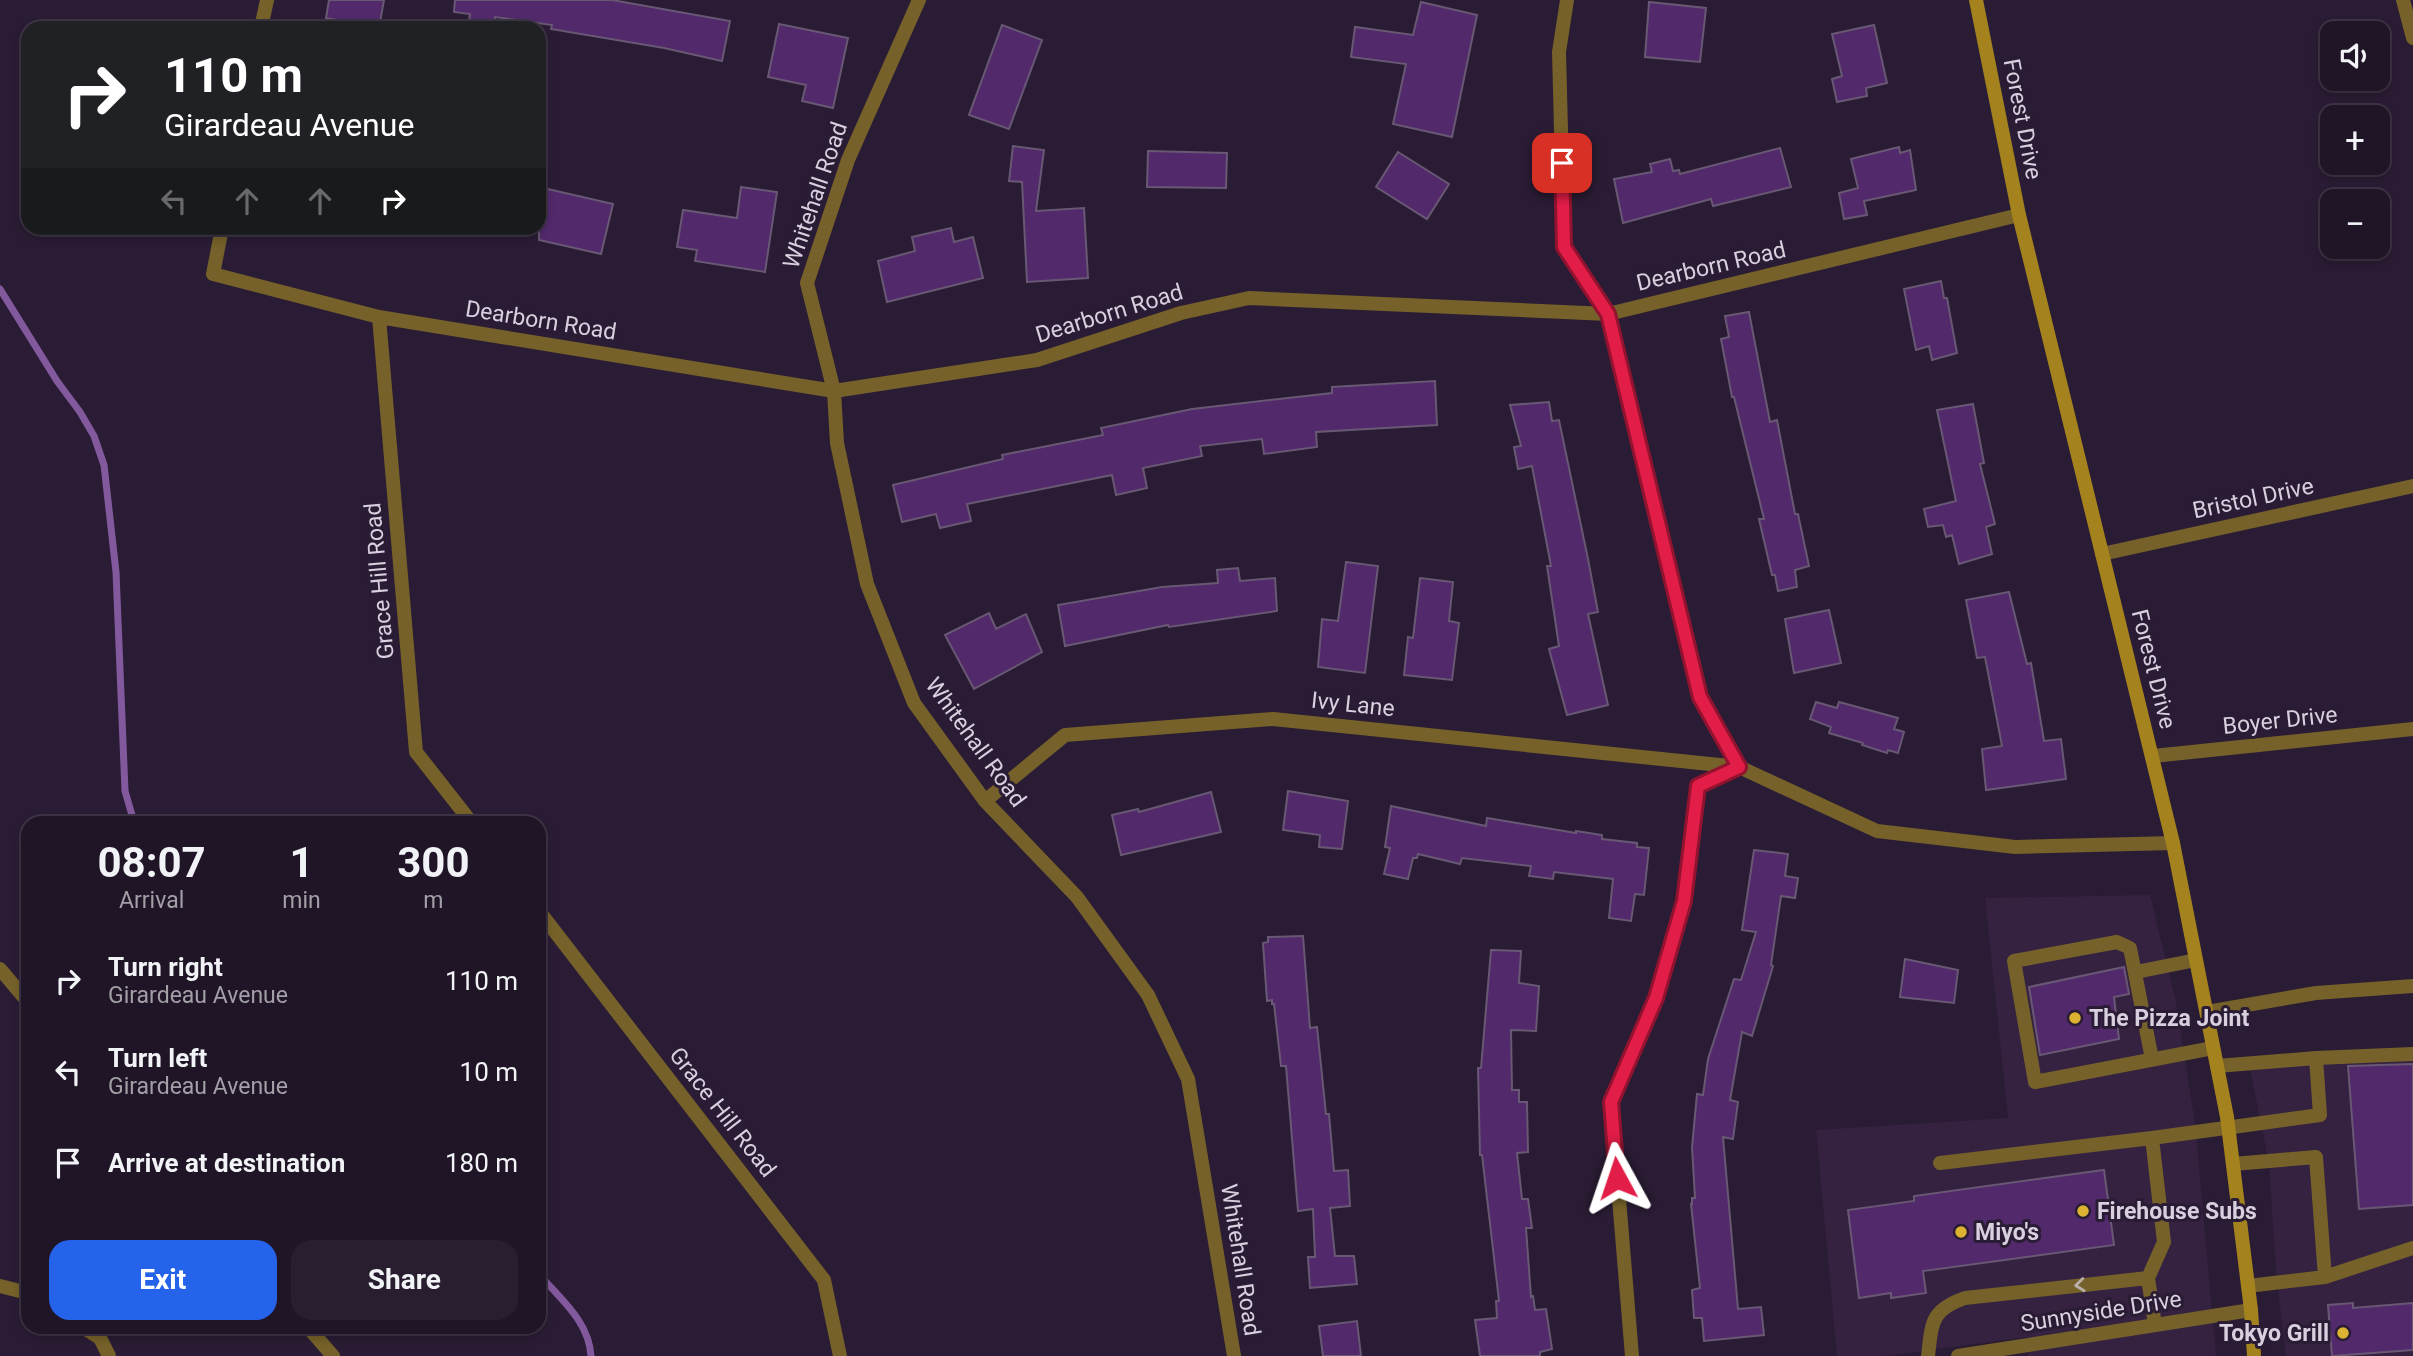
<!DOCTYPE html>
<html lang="en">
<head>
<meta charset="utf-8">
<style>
	body { margin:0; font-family:Roboto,sans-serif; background:#281e2f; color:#f1f3f6; height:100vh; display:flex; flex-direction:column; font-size:26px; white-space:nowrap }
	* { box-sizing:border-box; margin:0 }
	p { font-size:23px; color:#a29fa7 }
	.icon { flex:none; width:38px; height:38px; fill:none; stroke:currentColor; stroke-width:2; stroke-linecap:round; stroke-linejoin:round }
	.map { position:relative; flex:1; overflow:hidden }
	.details { position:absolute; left:21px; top:816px; width:525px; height:518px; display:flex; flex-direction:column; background:#201527; border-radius:21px; box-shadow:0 4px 10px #0003,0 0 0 2px #3d3444 }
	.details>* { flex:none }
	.top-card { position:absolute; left:21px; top:21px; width:525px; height:214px; border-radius:21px; box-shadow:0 4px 10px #0003,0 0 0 2px #3d3444; background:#202124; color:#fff; overflow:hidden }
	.buttons { position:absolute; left:2320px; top:21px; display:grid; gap:14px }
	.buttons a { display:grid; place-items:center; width:70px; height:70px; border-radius:14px; background:#201527; box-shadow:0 4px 10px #0003,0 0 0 2px #3d3444; font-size:35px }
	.pin { position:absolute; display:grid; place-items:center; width:60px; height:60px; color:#fff; margin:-30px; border-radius:14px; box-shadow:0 4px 10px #0006 }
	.me { position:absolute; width:77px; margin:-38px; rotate:355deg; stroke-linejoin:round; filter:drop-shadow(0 0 5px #0008) }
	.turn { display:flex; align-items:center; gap:24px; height:147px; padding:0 28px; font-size:32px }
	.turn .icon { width:91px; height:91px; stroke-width:2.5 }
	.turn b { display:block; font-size:49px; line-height:60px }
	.lanes { display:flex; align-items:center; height:66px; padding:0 28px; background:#0003; justify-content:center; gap:35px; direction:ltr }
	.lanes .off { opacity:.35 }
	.eta { display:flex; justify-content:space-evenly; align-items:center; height:119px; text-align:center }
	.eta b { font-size:42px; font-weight:700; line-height:49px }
	.button { display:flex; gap:14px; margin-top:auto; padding:14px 28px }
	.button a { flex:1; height:80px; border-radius:21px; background:#2563eb; color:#fff; font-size:28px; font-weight:700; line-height:80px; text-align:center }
	.button a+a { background:#281e2f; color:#f1f3f6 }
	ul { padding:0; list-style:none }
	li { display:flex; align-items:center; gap:21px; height:91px; padding:0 28px }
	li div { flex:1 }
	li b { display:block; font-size:26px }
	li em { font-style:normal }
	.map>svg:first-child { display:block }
</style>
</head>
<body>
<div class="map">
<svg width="2413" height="1356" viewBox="0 0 2413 1356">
	<rect width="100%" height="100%" fill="#2a1c34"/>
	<path fill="#342240" d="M 2150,895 L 2175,997 L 2195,1123 L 2216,1356 L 2028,1356 L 2026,1337 L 1885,1356 L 1837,1356 L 1816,1130 L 2008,1118 L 1985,898 Z
		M 2413,1047 L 2413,1356 L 2286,1356 L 2276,1272 L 2269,1164 L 2248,1058 Z"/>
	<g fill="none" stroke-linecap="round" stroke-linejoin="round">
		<path stroke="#83599e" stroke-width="7" d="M 0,289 L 57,381 L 80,412 L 94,436 L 104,465 L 116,572 L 125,791 L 134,822
			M 539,1274 C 560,1299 589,1321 591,1356"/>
	</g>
	<path fill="#52296b" stroke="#685874" stroke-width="2" d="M 329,0 L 384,0 L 379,28 L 326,18 Z
		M 455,0 L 612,0 L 730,21 L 722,61 L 664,48 L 551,29 L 552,25 L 495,17 L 493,28 L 468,28 L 470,14 L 454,12 Z
		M 1421,2 L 1477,15 L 1452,137 L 1393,124 L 1406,64 L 1351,57 L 1355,27 L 1413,35 Z
		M 1649,2 L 1706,8 L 1700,62 L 1645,57 Z
		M 779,24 L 848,38 L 833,108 L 802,101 L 806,85 L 768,77 Z
		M 1002,25 L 1042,40 L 1009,129 L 969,115 Z
		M 1874,25 L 1887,83 L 1866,88 L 1867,96 L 1837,102 L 1832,79 L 1842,76 L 1832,34 Z
		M 1013,146 L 1044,150 L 1036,211 L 1084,208 L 1088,278 L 1027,282 L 1022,182 L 1009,181 Z
		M 1899,147 L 1900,153 L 1910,150 L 1916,190 L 1864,201 L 1867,215 L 1844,219 L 1839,193 L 1858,188 L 1851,159 Z
		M 1780,148 L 1791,187 L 1713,206 L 1711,199 L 1623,223 L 1614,179 L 1652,172 L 1650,164 L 1670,159 L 1673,171 L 1679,170 L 1680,174 Z
		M 1148,151 L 1227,153 L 1226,188 L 1147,187 Z
		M 1398,152 L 1449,184 L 1427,219 L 1376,187 Z
		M 539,187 L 613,204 L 601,254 L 539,240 Z
		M 741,187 L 777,192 L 765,272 L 695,261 L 697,250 L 677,247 L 683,210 L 737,218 Z
		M 951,228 L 954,242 L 973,237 L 983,278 L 887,302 L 878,261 L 915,251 L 912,237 Z
		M 1941,281 L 1944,298 L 1947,298 L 1957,353 L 1932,360 L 1929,346 L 1916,350 L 1904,289 Z
		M 1749,312 L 1770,422 L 1777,420 L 1795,514 L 1798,514 L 1809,566 L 1795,570 L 1797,587 L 1778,591 L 1775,575 L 1772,575 L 1759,519 L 1764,519 L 1734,397 L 1732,397 L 1721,339 L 1729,337 L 1725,316 Z
		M 1435,381 L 1437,425 L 1316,432 L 1317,447 L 1264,454 L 1262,439 L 1200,446 L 1202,456 L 1143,468 L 1147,488 L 1116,495 L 1112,475 L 967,504 L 971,521 L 940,528 L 936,514 L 902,522 L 893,485 L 1003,459 L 1002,455 L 1103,435 L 1101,428 L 1192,409 L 1332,393 L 1332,387 Z
		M 1549,402 L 1552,421 L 1559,420 L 1588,559 L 1598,612 L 1588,614 L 1608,705 L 1567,715 L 1549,649 L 1559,646 L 1547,566 L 1551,566 L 1532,466 L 1518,469 L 1514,447 L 1521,446 L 1510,405 Z
		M 1973,404 L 1984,463 L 1980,464 L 1995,524 L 1986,527 L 1992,554 L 1959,564 L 1952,535 L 1946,537 L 1943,525 L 1928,527 L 1924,509 L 1956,501 L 1937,410 Z
		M 1346,562 L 1378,566 L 1365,673 L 1318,667 L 1322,619 L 1338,621 Z
		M 1238,568 L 1240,581 L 1275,578 L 1277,611 L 1169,627 L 1168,625 L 1065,646 L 1058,605 L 1162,587 L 1218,583 L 1217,570 Z
		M 1420,578 L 1453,582 L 1449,621 L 1459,623 L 1452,680 L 1404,675 L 1408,637 L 1413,638 Z
		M 2009,592 L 2027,664 L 2031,663 L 2044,741 L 2061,739 L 2066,779 L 1986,790 L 1982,749 L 2002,746 L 1985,657 L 1977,658 L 1966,600 Z
		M 1829,610 L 1841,663 L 1794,673 L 1785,619 Z
		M 989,613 L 996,629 L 1026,614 L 1042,652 L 974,689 L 945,635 Z
		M 1816,702 L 1837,708 L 1839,702 L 1898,718 L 1894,729 L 1904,732 L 1898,753 L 1888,750 L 1887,753 L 1862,745 L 1863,743 L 1829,733 L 1831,727 L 1810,719 Z
		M 1288,791 L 1348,801 L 1342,849 L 1319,847 L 1320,835 L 1283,830 Z
		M 1211,792 L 1221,832 L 1121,855 L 1112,815 L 1138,809 L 1139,812 Z
		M 1391,806 L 1486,826 L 1487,818 L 1576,833 L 1576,831 L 1602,835 L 1602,839 L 1637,843 L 1637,847 L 1649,848 L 1644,895 L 1635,894 L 1631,921 L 1609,918 L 1613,879 L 1554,872 L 1553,879 L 1529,876 L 1531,866 L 1462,858 L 1460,864 L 1418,854 L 1417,858 L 1413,858 L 1408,879 L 1384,874 L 1390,848 L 1385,847 Z
		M 1754,850 L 1788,854 L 1785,876 L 1798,878 L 1795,898 L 1781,896 L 1771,965 L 1773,966 L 1752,1036 L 1742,1032 L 1730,1100 L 1738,1102 L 1733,1139 L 1723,1137 L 1738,1309 L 1761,1307 L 1764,1335 L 1704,1341 L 1702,1318 L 1694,1318 L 1692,1290 L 1700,1288 L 1691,1204 L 1692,1204 L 1692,1198 L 1695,1198 L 1692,1147 L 1697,1094 L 1703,1095 L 1708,1059 L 1734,979 L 1741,980 L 1756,932 L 1742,930 Z
		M 1303,936 L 1310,1028 L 1317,1027 L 1326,1114 L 1329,1114 L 1334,1171 L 1348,1170 L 1350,1206 L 1330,1208 L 1335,1256 L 1354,1256 L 1357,1284 L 1310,1288 L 1308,1257 L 1315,1257 L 1313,1209 L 1298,1211 L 1286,1066 L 1281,1066 L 1274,1004 L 1272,1004 L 1272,1000 L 1267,1001 L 1263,943 L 1268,942 L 1268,937 Z
		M 1491,950 L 1521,951 L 1519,983 L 1539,986 L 1536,1031 L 1511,1030 L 1512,1090 L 1519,1090 L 1519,1102 L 1527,1102 L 1528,1152 L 1517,1153 L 1522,1199 L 1528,1199 L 1532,1228 L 1526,1228 L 1531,1297 L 1533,1296 L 1535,1310 L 1546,1309 L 1552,1349 L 1540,1352 L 1540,1356 L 1480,1356 L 1475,1320 L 1497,1318 L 1496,1301 L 1499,1301 L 1482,1155 L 1480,1155 L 1478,1068 L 1481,1068 Z
		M 1905,959 L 1958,970 L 1954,1003 L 1900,997 Z
		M 2124,967 L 2129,994 L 2114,997 L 2119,1039 L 2040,1055 L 2029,987 Z
		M 2413,1064 L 2413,1205 L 2359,1209 L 2348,1066 Z
		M 2104,1170 L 2114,1245 L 1923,1271 L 1926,1293 L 1891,1298 L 1891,1293 L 1859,1298 L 1848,1210 L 1914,1201 L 1914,1196 Z
		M 2353,1303 L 2353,1308 L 2413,1303 L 2413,1350 L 2332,1356 L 2328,1305 Z
		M 1357,1321 L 1361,1356 L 1323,1356 L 1319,1326 Z"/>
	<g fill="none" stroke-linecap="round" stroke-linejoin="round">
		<path stroke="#756129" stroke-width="14" d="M 2136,972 L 2196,960
			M 2207,1012 L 2316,993 L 2413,986
			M 2316,1058 L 2413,1054
			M 2152,1059 L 2130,948 L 2117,942 L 2014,961 L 2035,1082 L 2213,1048
			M 1940,1163 L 2152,1138
			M 2233,1164 L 2316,1157 L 2325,1277 L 2248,1286
			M 2325,1277 L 2413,1248
			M 2155,1325 L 2148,1278 L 2164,1242 L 2152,1138 L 2320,1115 L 2316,1058 L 2217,1066
			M 1928,1356 C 1932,1324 1930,1310 1965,1298 L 2148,1278"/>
		<path stroke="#756129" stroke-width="14" d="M 919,0 L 848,160 L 807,283 L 834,391 L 837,443 L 867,584 L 914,703 L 985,801 L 1077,897 L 1148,995 L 1188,1079 L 1234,1356
			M 1567,0 L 1559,52 L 1564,247 L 1608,314 L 1700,697 L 1739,767 L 1698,786 L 1683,901 L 1656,998 L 1611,1102 L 1632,1356
			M 2403,0 L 2413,38
			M 261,28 L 267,0
			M 222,228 L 213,274 L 379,317 L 834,391 L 1037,360 L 1181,313 L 1249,298 L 1608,314 L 2019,215
			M 379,317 L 416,752 L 471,822
			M 2102,554 L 2413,486
			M 2153,756 L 2413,729
			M 985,801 L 1065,735 L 1273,719 L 1739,767 L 1877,831 L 2015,847 L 2173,843
			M 539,911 L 824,1280 L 840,1356
			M 0,969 L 28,1002
			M 0,1286 L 28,1293
			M 81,1326 L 100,1338 L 109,1356
			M 307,1326 L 333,1356
			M 1958,1356 L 2251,1310"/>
		<path stroke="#a4831e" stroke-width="14" d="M 1976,0 L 2019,215 L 2173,843 L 2227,1117 L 2251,1310 L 2254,1356"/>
	</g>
	<defs><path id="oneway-chevron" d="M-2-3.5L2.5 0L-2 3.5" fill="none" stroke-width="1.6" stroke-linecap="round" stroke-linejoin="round" transform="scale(1.75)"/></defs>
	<use stroke="#baaea8" href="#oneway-chevron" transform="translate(2080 1285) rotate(174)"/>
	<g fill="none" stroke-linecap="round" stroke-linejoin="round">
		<defs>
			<path id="route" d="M 1562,163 L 1564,247 L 1608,314 L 1700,697 L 1739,767 L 1698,786 L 1684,901 L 1656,998 L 1611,1102 L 1617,1178"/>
		</defs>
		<use href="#route" stroke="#92132f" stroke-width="18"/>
		<use href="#route" stroke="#e11d48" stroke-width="12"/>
	</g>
	<g fill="#dcb233" stroke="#2a1c34" stroke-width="2.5">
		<circle cx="2075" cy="1018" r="7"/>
		<circle cx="2083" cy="1211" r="7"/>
		<circle cx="1961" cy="1232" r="7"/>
		<circle cx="2343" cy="1333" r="7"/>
	</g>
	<g text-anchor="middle" stroke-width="6" stroke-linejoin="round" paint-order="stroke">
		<g font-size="23" fill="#d8cfdf" stroke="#2a1c34">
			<text transform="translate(2023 119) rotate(79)" y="8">Forest Drive</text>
			<text transform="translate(815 195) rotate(-71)" y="8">Whitehall Road</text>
			<text transform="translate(1711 266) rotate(-13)" y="8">Dearborn Road</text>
			<text transform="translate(1109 313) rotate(-17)" y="8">Dearborn Road</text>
			<text transform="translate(541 320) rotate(9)" y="8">Dearborn Road</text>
			<text transform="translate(2253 498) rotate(-12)" y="8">Bristol Drive</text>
			<text transform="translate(379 581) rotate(-95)" y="8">Grace Hill Road</text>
			<text transform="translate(2154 669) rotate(76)" y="8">Forest Drive</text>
			<text transform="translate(1353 704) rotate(6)" y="8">Ivy Lane</text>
			<text transform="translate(2280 720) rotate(-6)" y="8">Boyer Drive</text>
			<text transform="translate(976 742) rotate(54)" y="8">Whitehall Road</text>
			<text transform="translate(723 1112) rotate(52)" y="8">Grace Hill Road</text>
			<text transform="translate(1241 1260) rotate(81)" y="8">Whitehall Road</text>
			<text transform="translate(2101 1311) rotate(-9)" y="8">Sunnyside Drive</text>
		</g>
		<g font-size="23" font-weight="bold" fill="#d8cfdf" stroke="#2a1c34" text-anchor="start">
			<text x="2089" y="1026">The Pizza Joint</text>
			<text x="2097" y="1219">Firehouse Subs</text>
			<text x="1975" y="1240">Miyo's</text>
			<text x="2329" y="1341" text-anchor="end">Tokyo Grill</text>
		</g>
	</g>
</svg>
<div class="buttons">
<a><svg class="icon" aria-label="sound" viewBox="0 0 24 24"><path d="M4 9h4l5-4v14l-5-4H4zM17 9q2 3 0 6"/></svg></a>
<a>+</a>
<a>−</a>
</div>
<div class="pin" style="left:1562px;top:163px;background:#d93025"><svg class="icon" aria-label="arrive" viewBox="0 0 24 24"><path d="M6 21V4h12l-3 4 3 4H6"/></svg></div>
<svg class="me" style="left:1617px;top:1178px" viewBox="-20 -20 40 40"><path d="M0-17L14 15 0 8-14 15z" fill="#e11d48" stroke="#fff" stroke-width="4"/></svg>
<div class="top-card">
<div class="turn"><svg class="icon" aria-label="right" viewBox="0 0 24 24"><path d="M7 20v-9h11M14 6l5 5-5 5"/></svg><div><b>110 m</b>Girardeau Avenue</div></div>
<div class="lanes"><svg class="icon off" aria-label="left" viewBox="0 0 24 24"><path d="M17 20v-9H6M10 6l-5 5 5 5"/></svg><svg class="icon off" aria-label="ahead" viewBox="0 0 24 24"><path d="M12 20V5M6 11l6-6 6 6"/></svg><svg class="icon off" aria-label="ahead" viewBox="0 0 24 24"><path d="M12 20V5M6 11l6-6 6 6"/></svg><svg class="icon" aria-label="right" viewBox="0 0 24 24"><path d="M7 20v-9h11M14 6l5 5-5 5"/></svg></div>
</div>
<section class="details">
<div class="eta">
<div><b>08:07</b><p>Arrival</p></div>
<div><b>1</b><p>min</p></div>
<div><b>300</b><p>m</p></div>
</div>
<ul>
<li><svg class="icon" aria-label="right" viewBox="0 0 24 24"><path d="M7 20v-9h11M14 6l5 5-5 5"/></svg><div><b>Turn right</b><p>Girardeau Avenue</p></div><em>110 m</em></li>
<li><svg class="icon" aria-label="left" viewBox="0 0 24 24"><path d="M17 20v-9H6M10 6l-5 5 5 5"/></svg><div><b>Turn left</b><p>Girardeau Avenue</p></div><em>10 m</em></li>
<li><svg class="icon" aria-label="arrive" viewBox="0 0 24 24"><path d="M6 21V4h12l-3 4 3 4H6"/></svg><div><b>Arrive at destination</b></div><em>180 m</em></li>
</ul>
<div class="button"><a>Exit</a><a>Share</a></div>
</section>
</div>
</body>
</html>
